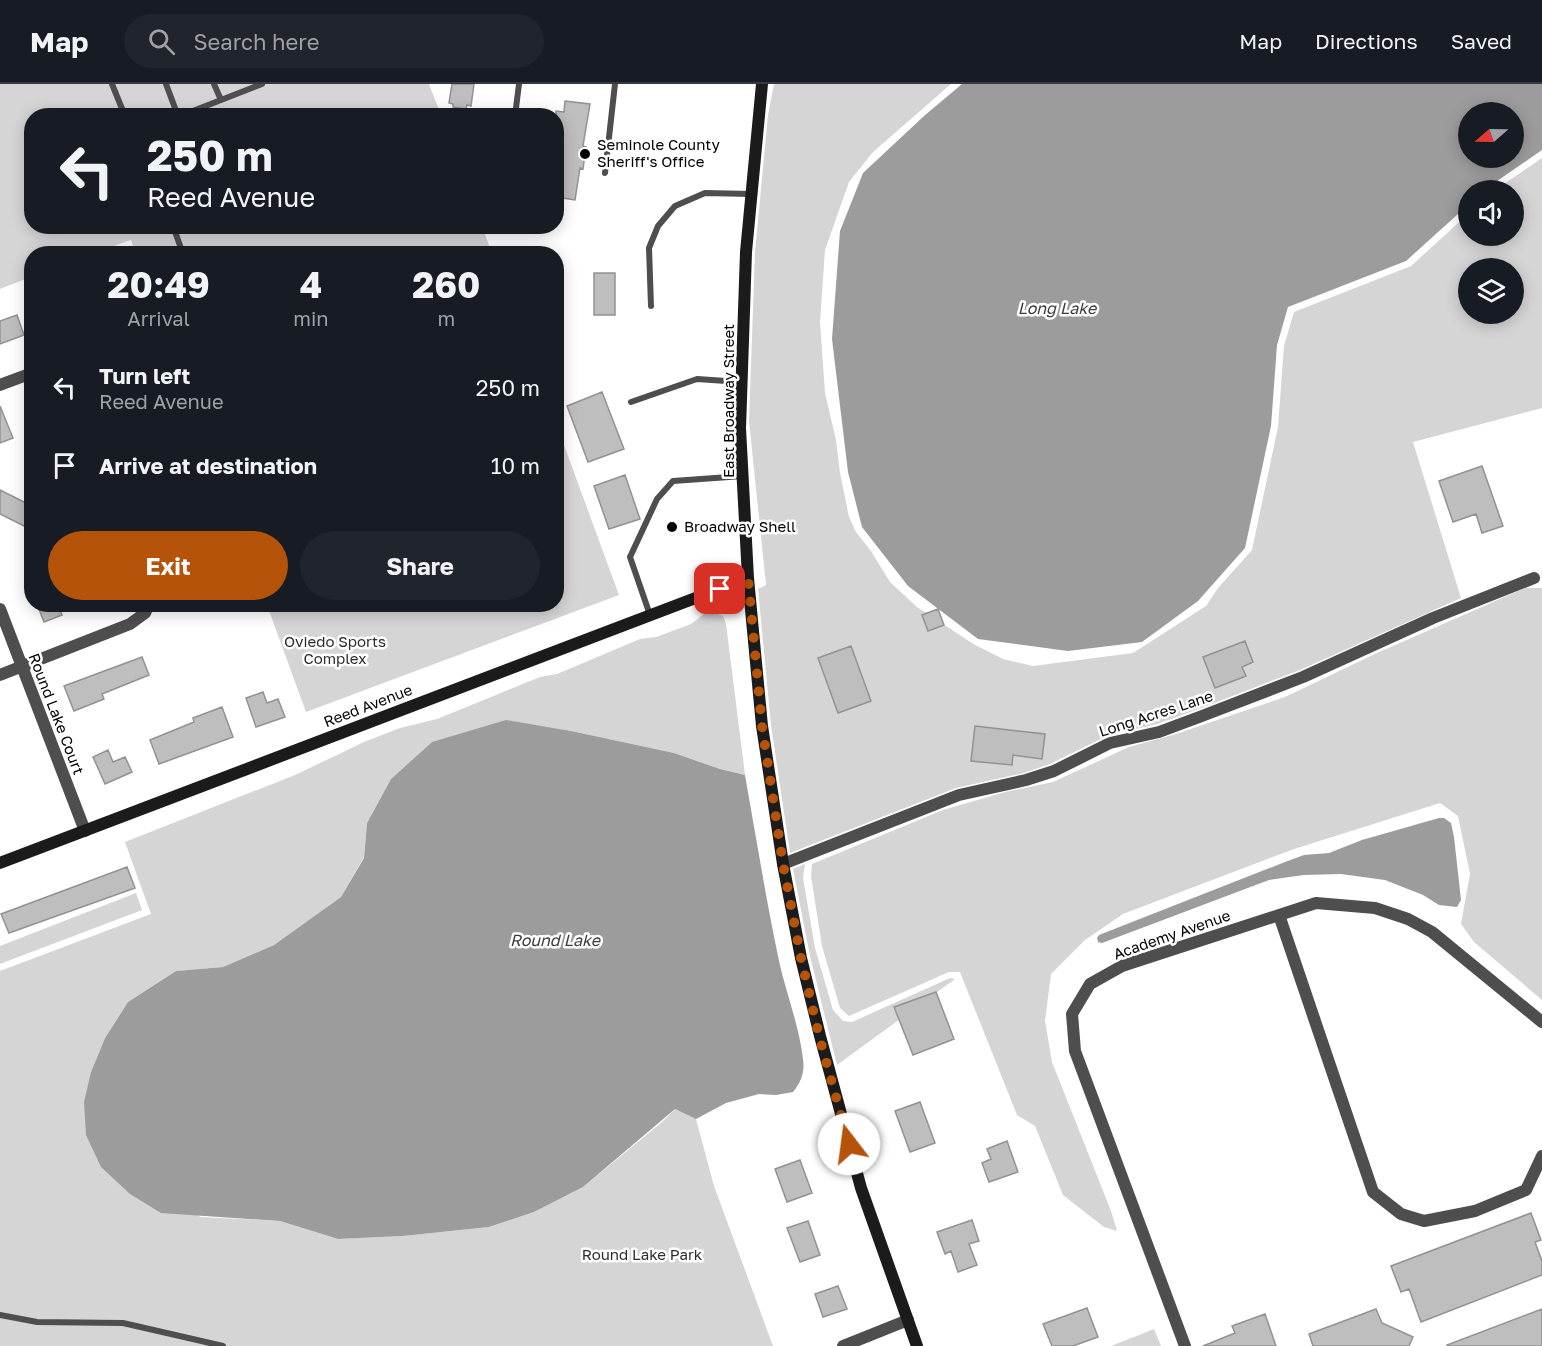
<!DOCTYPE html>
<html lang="en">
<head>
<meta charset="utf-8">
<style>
	body { margin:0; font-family:"Golos Text",sans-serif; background:#20242c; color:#f1f3f6; height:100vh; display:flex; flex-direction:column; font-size:22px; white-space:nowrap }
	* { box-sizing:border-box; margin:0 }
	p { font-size:20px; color:#9ea1a6 }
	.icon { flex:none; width:33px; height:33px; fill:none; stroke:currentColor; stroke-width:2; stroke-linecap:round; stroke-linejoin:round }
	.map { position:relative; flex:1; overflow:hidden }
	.side { position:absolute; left:24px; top:162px; width:540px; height:366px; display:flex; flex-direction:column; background:#171b24; border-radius:24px; box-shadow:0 3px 15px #0003 }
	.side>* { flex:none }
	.banner { position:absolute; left:24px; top:24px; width:540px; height:126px; border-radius:24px; box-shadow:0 3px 15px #0003; background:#171b24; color:#f1f3f6; overflow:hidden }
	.needle { width:39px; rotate:250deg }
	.controls { position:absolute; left:1458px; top:18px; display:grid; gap:12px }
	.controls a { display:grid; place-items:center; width:66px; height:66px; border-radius:50%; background:#171b24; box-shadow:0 3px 15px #0003; font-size:30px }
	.pin { position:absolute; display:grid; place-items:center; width:51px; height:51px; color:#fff; margin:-26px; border-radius:12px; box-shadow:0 3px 9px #0006 }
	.me { position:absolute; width:66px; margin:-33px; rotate:345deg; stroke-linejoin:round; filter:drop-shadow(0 0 4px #0008) }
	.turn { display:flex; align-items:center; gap:21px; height:126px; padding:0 24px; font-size:27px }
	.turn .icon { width:78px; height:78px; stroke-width:2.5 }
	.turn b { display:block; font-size:42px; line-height:51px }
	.eta { display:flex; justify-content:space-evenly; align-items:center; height:102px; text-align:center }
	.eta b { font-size:36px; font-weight:700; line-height:42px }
	.primary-button { display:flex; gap:12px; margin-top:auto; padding:12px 24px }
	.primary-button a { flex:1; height:69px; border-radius:36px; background:#b45309; color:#fff; font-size:24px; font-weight:700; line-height:69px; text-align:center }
	.primary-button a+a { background:#20242c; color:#f1f3f6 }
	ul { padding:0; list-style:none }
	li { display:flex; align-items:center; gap:18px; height:78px; padding:0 24px }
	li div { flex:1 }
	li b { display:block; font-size:22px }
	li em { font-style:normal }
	header { display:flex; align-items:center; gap:36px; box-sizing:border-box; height:84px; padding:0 30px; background:#171b24; border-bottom:2px solid #363941 }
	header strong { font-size:28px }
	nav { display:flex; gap:33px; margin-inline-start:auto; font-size:21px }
	.search { width:420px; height:54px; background:#20242c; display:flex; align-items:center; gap:15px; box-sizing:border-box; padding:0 21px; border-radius:33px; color:#9ea1a6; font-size:22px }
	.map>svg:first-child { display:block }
</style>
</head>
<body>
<header>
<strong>Map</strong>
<div class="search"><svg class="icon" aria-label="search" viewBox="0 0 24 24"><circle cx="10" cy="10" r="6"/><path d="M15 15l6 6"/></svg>Search here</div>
<nav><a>Map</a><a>Directions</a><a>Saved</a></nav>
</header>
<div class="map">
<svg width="1542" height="1262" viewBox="0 0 1542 1262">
	<rect width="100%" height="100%" fill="#fff"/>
	<path fill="#d5d5d5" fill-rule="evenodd" d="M 0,0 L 429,0 L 441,31 L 32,32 L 32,142 L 482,143 L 492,169 L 136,170 L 131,156 L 94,169 L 32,170 L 31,193 L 0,205 Z
		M 774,0 L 951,0 L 873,68 L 849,98 L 825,166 L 820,238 L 825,309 L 836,356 L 840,389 L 849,433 L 856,448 L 871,467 L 890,498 L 917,523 L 975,561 L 1003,575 L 1033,582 L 1133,569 L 1206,522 L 1218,504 L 1252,466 L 1278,343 L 1284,262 L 1294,228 L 1411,182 L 1468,130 L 1468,152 L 1514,152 L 1514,106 L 1495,106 L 1542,74 L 1542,324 L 1413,358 L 1461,514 L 1300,586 L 1199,625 L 1157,640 L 1107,652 L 1050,680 L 1024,689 L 956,704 L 790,769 L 771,641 L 758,505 L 766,501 L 749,337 L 755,168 L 768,31 ZM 1468,184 L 1514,184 L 1514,230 L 1468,230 Z
		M 557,342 L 619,511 L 306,628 L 267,521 L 556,520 Z
		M 1525,504 L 1542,504 L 1542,916 L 1474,858 L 1461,840 L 1470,790 L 1458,732 L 1440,719 L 1294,765 L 1123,830 L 1085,856 L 1051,890 L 1045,937 L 1052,978 L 1111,1127 L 1117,1147 L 1104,1143 L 1063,1111 L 1035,1042 L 1017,1031 L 960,888 L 949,888 L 849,932 L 840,924 L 822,862 L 811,792 L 812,780 L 943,726 L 1005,708 L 1053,698 L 1129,663 L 1176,650 L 1285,613 L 1377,569 Z
		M 712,528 L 723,532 L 726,540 L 745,691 L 720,685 L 674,669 L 576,648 L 432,658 L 391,695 L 367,739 L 364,773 L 341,813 L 274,861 L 223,883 L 176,887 L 128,918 L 105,954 L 91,988 L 200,1133 L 280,1137 L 338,1155 L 403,1152 L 489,1143 L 534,1128 L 583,1103 L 661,1039 L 675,1025 L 696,1035 L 714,1102 L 773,1262 L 0,1262 L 0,887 L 151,830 L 125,758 L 295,691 L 364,658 L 400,644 L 437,635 L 540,593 L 557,590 L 640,555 L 656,553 L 691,540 L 704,530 Z
		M 805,780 L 803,794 L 815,864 L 833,926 L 843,937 L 852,938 L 950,894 L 955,895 L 837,981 L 810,872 L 793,785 Z
		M 136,809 L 142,826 L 0,880 L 0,862 Z
		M 1154,1245 L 1161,1262 L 1111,1262 Z"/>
	<path fill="#9c9c9c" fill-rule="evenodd" d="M 962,0 L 1542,0 L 1542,66 L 1484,106 L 1468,106 L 1468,121 L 1406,177 L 1288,223 L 1277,261 L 1271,342 L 1245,464 L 1198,517 L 1142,558 L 1068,567 L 978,555 L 908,502 L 862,443 L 848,388 L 832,255 L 840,147 L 863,89 L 924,32 ZM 1468,28 L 1514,28 L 1514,74 L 1468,74 Z
		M 506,636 L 576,648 L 674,669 L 720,685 L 745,691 C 756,753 766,815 779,877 C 786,909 799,941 803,975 C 805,988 801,998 793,1008 L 776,1011 L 759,1010 L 726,1019 L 696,1035 L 675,1025 L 583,1103 L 534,1128 L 489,1143 L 403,1152 L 338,1155 L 280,1137 L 161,1129 L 130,1110 L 101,1083 L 86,1051 L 84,1018 L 91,988 L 105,954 L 128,918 L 176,887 L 223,883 L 274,861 L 341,813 L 364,774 L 367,739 L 391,695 L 432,658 Z
		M 1439,734 L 1444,734 L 1451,739 L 1454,753 L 1461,816 L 1457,823 L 1439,821 L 1423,811 L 1385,796 L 1341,790 L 1304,791 L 1269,796 L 1102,859 L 1098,858 L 1097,854 L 1099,851 L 1285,778 L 1304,771 L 1329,769 L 1362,756 Z"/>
	<path fill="#bebebe" stroke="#929292" stroke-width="1.5" d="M 452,0 L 474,0 L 471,22 L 467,21 L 466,25 L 453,23 L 453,20 L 449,19 Z
		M 565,17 L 590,20 L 583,62 L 586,63 L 583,85 L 580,84 L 575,116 L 556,113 L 556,27 L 564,28 Z
		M 594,189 L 615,189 L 615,231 L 594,231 Z
		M 17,231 L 24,251 L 0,260 L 0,237 Z
		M 602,308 L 624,365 L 588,378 L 567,322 Z
		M 0,322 L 13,354 L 0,359 Z
		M 1482,382 L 1503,442 L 1482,449 L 1476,430 L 1453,438 L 1439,397 Z
		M 625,391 L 640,435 L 609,445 L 594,402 Z
		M 0,406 L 32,422 L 32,432 L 26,443 L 0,430 Z
		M 37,520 L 58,520 L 62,531 L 44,538 Z
		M 938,525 L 944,541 L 928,547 L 922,531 Z
		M 1245,557 L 1253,578 L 1242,583 L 1246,592 L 1215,604 L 1203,573 Z
		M 851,562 L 871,617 L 838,629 L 818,574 Z
		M 142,573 L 149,591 L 102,610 L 104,615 L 74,627 L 64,602 Z
		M 263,608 L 267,619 L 278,615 L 285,633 L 256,643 L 246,614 Z
		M 222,623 L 233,653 L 159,680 L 150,656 L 194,638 L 193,634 Z
		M 975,642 L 1045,650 L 1042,675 L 1013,671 L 1012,681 L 971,677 Z
		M 108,666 L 113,678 L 125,673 L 132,688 L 105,700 L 93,673 Z
		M 127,783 L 135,804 L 9,849 L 1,830 Z
		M 936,908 L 954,955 L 913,971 L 894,923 Z
		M 920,1018 L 935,1059 L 910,1068 L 895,1027 Z
		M 1007,1057 L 1018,1088 L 989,1098 L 982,1079 L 991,1075 L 987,1065 Z
		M 800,1076 L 812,1109 L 787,1118 L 775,1085 Z
		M 1531,1129 L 1541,1156 L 1535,1158 L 1542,1177 L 1542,1191 L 1421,1238 L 1409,1205 L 1401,1208 L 1391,1182 Z
		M 972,1136 L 979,1157 L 969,1160 L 977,1181 L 958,1188 L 951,1167 L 945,1170 L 937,1148 Z
		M 808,1137 L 820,1171 L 800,1178 L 787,1144 Z
		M 838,1202 L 847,1225 L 823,1233 L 815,1210 Z
		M 1087,1224 L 1098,1253 L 1073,1262 L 1052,1262 L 1043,1240 Z
		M 1376,1225 L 1382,1239 L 1413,1253 L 1409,1262 L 1313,1262 L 1309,1250 Z
		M 1542,1225 L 1542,1262 L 1447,1262 L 1447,1261 Z
		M 1265,1230 L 1276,1262 L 1203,1262 L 1235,1249 L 1232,1242 Z"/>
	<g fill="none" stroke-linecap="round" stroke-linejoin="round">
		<path stroke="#4e4e4e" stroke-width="6" d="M 112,0 L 125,32
			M 166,0 L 178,32
			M 214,0 L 221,16
			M 180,32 L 262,0
			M 515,32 L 519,0
			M 605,89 L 615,0
			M 173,142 L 183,170
			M 651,222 L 649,164 L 658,142 L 675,122 L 705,109 L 751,110
			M 631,318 L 697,295 L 741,298
			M 650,531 L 630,473 L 657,415 L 673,397 L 743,392
			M 0,1231 L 37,1238 L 123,1239 L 223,1262"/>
		<path stroke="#4e4e4e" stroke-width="12" d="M 0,301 L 32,289
			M 0,525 L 85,747
			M 0,591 L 130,540 L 145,529 L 149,520
			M 783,780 L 959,711 L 1026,696 L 1054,687 L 1110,659 L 1159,648 L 1202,632 L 1303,593 L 1433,534 L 1534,494
			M 1279,831 L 1373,1108 L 1401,1130 L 1424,1137 L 1475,1127 L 1526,1106 L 1542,1072
			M 843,1262 L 908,1236
			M 1185,1262 L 1075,967 L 1072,930 L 1090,900 L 1122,882 L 1316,819 L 1375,824 L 1408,835 L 1432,848 L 1542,938"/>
		<path stroke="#1b1b1b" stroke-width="12" d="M 762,0 L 746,168 L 740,344 L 748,494 L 762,642 L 783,780 L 801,874 L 820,952 L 861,1104 L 917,1262
			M 0,779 L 748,494"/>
	</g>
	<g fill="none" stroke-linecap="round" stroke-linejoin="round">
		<path stroke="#b45309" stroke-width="10" stroke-dasharray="0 18" d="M 720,505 L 748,494 L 762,642 L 783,780 L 801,874 L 819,952 L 849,1060"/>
	</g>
	<g fill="#000" stroke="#fff" stroke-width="2">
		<circle cx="585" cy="70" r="6"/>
		<circle cx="672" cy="443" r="6"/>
	</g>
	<g text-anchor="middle" stroke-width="5" stroke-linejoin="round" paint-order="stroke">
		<g font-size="15" fill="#000" stroke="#fff" text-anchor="start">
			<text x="597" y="66">Seminole County<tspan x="597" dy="17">Sheriff's Office</tspan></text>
			<text x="684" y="448">Broadway Shell</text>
		</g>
		<g font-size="15" fill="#000" stroke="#fff">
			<text transform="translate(729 317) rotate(-90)" y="5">East Broadway Street</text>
			<text transform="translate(368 622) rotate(-21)" y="5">Reed Avenue</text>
			<text transform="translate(56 630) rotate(69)" y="5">Round Lake Court</text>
			<text transform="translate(1156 630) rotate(-18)" y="5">Long Acres Lane</text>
			<text transform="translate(1172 851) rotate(-19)" y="5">Academy Avenue</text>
		</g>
		<g font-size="15" fill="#2c2c2c" stroke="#fff">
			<text x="335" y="563">Oviedo Sports<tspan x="335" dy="17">Complex</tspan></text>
			<text x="642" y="1176">Round Lake Park</text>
		</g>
		<g font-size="16" font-style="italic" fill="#3d3d3d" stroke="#fff">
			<text x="1057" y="230">Long Lake</text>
			<text x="555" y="862">Round Lake</text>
		</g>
	</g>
</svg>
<div class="controls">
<a><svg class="needle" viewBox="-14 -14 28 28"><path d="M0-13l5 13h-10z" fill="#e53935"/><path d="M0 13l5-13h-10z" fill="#9ea1a6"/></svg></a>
<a><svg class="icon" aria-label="sound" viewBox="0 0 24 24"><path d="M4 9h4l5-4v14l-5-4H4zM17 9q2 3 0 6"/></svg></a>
<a><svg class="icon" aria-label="layers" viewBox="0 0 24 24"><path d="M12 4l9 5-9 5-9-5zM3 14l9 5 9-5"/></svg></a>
</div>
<div class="pin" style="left:720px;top:505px;background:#d93025"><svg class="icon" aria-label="arrive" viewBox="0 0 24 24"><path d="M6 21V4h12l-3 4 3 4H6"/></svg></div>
<svg class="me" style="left:849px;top:1060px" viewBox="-20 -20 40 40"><circle r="19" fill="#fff"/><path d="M0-13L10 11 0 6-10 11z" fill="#b45309"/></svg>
<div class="banner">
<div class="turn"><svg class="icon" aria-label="left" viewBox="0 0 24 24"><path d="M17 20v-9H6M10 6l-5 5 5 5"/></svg><div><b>250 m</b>Reed Avenue</div></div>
</div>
<section class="side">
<div class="eta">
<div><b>20:49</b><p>Arrival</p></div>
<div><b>4</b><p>min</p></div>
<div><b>260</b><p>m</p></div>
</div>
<ul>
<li><svg class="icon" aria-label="left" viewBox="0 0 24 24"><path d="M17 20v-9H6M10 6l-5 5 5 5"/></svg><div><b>Turn left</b><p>Reed Avenue</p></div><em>250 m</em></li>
<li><svg class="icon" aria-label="arrive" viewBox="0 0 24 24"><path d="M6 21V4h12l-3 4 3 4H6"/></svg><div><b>Arrive at destination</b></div><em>10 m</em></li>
</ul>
<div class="primary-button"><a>Exit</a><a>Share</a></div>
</section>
</div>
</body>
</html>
